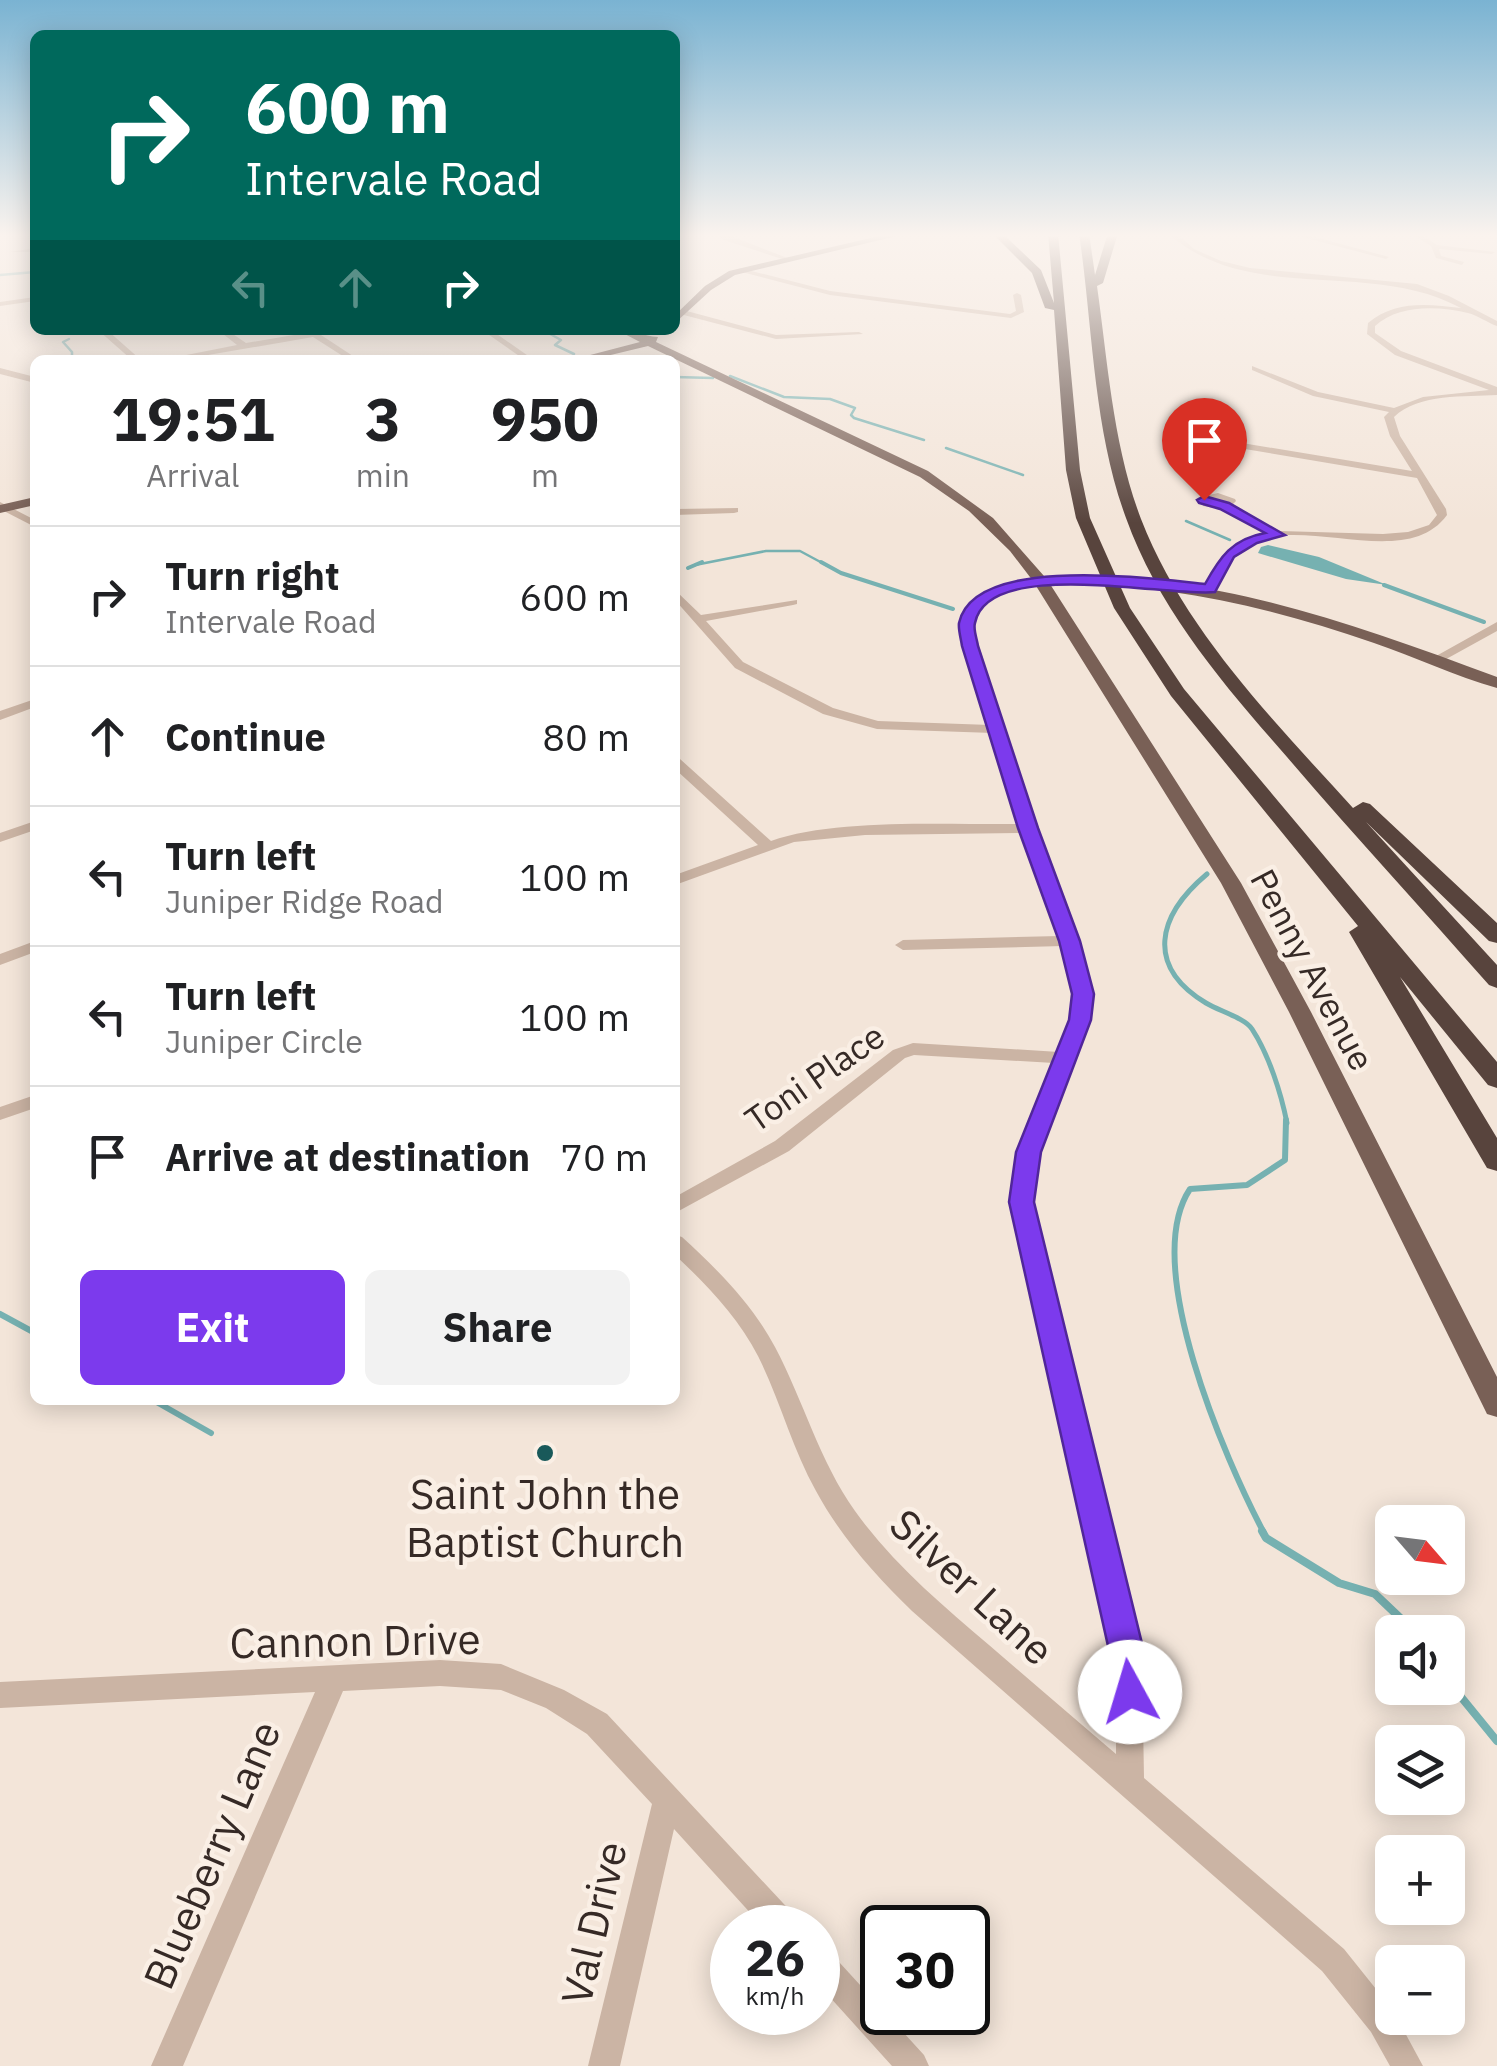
<!DOCTYPE html>
<html lang="en">
<head>
<meta charset="utf-8">
<style>
	body { margin:0; font-family:"IBM Plex Sans",sans-serif; background:#f2f2f2; color:#202124; height:100vh; display:flex; flex-direction:column; font-size:38px; white-space:nowrap }
	* { box-sizing:border-box; margin:0 }
	p { font-size:32px; color:#757577 }
	.icon { flex:none; width:55px; height:55px; fill:none; stroke:currentColor; stroke-width:2; stroke-linecap:round; stroke-linejoin:round }
	.map { position:relative; flex:1; overflow:hidden }
	.details { position:absolute; left:30px; top:355px; width:650px; height:1050px; display:flex; flex-direction:column; background:#fff; border-radius:15px; box-shadow:0 5px 25px #0003 }
	.details>* { flex:none }
	.hud { position:absolute; left:30px; top:30px; width:650px; height:305px; border-radius:15px; box-shadow:0 5px 25px #0003; background:#00695c; color:#fff; overflow:hidden }
	.needle { width:65px; rotate:118deg }
	.fabs { position:absolute; left:1375px; top:1505px; display:grid; gap:20px }
	.fabs a { display:grid; place-items:center; width:90px; height:90px; border-radius:15px; background:#fff; box-shadow:0 5px 25px #0003; font-size:50px }
	.speed { position:absolute; left:710px; top:1905px; display:flex; gap:20px; font-size:50px; font-weight:700; text-align:center }
	.speed>* { display:grid; place-content:center; width:130px; height:130px; border-radius:50%; background:#fff; box-shadow:0 5px 25px #0003; line-height:1 }
	.speed small { font-size:25px; font-weight:400 }
	.speed .limit { border:5px solid #111; border-radius:15px; background:#fff; color:#111 }
	.pin { position:absolute; display:grid; place-items:center; width:85px; height:85px; color:#fff; margin:-102px -42px; border-radius:50% 50% 50% 0; rotate:-45deg; box-shadow:0 0 10px #0007 }
	.pin .icon { rotate:45deg }
	.me { position:absolute; width:110px; margin:-55px; rotate:354deg; stroke-linejoin:round; filter:drop-shadow(0 0 8px #0008) }
	.turn { display:flex; align-items:center; gap:35px; height:210px; padding:0 50px; font-size:45px }
	.turn .icon { width:130px; height:130px; stroke-width:2.5 }
	.turn b { display:block; font-size:70px; line-height:85px }
	.lanes { display:flex; align-items:center; height:95px; padding:0 50px; background:#0003; justify-content:center; gap:50px; direction:ltr }
	.lanes .off { opacity:.35 }
	.eta { display:flex; justify-content:space-evenly; align-items:center; height:170px; text-align:center }
	.eta b { font-size:60px; font-weight:700; line-height:70px }
	.primary-button { display:flex; gap:20px; margin-top:auto; padding:20px 50px }
	.primary-button a { flex:1; height:115px; border-radius:15px; background:#7c3aed; color:#fff; font-size:40px; font-weight:700; line-height:115px; text-align:center }
	.primary-button a+a { background:#f2f2f2; color:#202124 }
	ul { padding:0; list-style:none }
	li { display:flex; align-items:center; gap:30px; height:140px; padding:0 50px; border-top:2px solid #e0e0e0 }
	li div { flex:1 }
	li b { display:block; font-size:38px }
	li em { font-style:normal }
	.map>svg:first-child { display:block }
</style>
</head>
<body>
<div class="map">
<svg width="1497" height="2066" viewBox="0 0 1497 2066">
	<rect width="100%" height="100%" fill="#f3e5d9"/>
	<path fill="#76b1b1" d="M 1268,545 L 1319,557 L 1387,585 L 1346,579 L 1258,553 L 1261,547 Z"/>
	<g fill="none" stroke-linecap="round" stroke-linejoin="round">
		<path stroke="#76b1b1" stroke-width="2.5" d="M 0,275 L 35,272
			M 543,330 L 561,340 L 555,345 L 574,354
			M 69,339 L 63,342 L 72,352 L 72,360
			M 730,376 L 784,397 L 830,399 L 855,408 L 851,415 L 854,418 L 924,440
			M 675,377 L 713,378
			M 946,448 L 1023,475
			M 1186,521 L 1230,540
			M 695,565 L 766,551 L 800,551 L 826,565"/>
		<path stroke="#76b1b1" stroke-width="4" d="M 821,562 L 841,573 L 953,609
			M 688,568 L 702,562
			M 1384,585 L 1484,622"/>
		<path stroke="#76b1b1" stroke-width="5" d="M 1207,874 C 1157,916 1145,966 1206,1003 C 1219,1011 1245,1018 1252,1029 C 1269,1055 1281,1093 1287,1123"/>
		<path stroke="#76b1b1" stroke-width="6" d="M 0,1314 L 35,1333
			M 153,1400 L 211,1433
			M 1264,1533 C 1225,1459 1140,1264 1190,1189 L 1247,1185 L 1285,1160 L 1286,1120"/>
		<path stroke="#76b1b1" stroke-width="8" d="M 1262,1531 L 1266,1538 L 1339,1583 L 1375,1594 L 1415,1632
			M 1448,1681 L 1497,1741"/>
		<path fill="#cbb4a4" fill-rule="evenodd" d="M 715,233 L 723,233 L 790,259 L 785,260 L 724,240 Z
			M 1168,233 L 1176,233 L 1194,249 L 1221,261 L 1250,268 L 1417,284 L 1449,296 L 1497,321 L 1497,326 C 1488,323 1477,315 1468,313 C 1438,306 1399,304 1375,326 L 1375,333 L 1401,351 L 1497,387 L 1497,395 C 1465,397 1419,393 1394,417 L 1400,436 L 1446,509 L 1447,515 C 1402,577 1283,502 1232,556 C 1223,565 1220,581 1214,591 L 1206,591 L 1204,589 C 1220,554 1228,542 1266,532 L 1222,509 L 1203,506 L 1200,497 L 1218,493 L 1235,499 L 1236,501 L 1231,506 L 1280,531 L 1383,534 L 1408,532 L 1429,525 L 1437,515 L 1417,478 L 1227,446 L 1225,444 L 1230,441 L 1412,471 L 1390,436 L 1384,417 L 1389,412 L 1313,396 L 1252,370 L 1252,366 L 1318,392 L 1394,408 L 1423,397 L 1489,390 L 1395,355 L 1367,334 L 1368,323 C 1395,300 1428,304 1461,308 C 1370,258 1248,306 1168,233 Z
			M 1287,233 L 1300,233 L 1389,257 L 1386,259 Z
			M 1410,233 L 1419,233 L 1437,245 L 1495,252 L 1492,254 L 1439,249 L 1441,256 L 1464,262 L 1462,265 L 1436,258 L 1431,246 Z
			M 35,248 L 35,252 L 10,252 Z
			M 740,268 L 830,291 L 1010,314 L 1016,311 L 1013,295 L 1017,293 L 1021,295 L 1024,312 L 1011,318 L 830,295 L 738,271 Z
			M 35,297 L 35,301 L 0,306 L 0,302 Z
			M 683,310 L 776,335 L 859,332 L 863,334 L 776,339 L 680,314 Z
			M 98,330 L 107,330 L 141,360 L 132,360 Z
			M 218,330 L 227,330 L 246,343 L 323,330 L 341,330 L 321,335 L 359,360 L 349,360 L 313,337 L 179,360 L 161,360 L 237,345 Z
			M 482,330 L 491,330 L 534,360 L 525,360 Z
			M 0,368 L 35,377 L 35,383 L 0,374 Z
			M 0,502 L 35,520 L 35,527 L 0,509 Z
			M 738,508 L 738,512 L 734,513 L 675,515 L 675,509 Z
			M 1040,577 L 1044,578 L 1044,582 C 1014,588 986,593 972,623 L 1035,828 L 1078,941 L 1091,994 L 1089,1020 L 1039,1152 L 1032,1203 L 1142,1664 L 1144,1778 L 1344,1949 L 1392,2009 L 1392,2018 L 1397,2018 L 1423,2066 L 1390,2066 L 1371,2032 L 1322,1971 L 912,1611 C 875,1575 841,1537 816,1491 C 792,1448 780,1400 758,1356 C 738,1317 707,1285 675,1255 L 675,1235 L 682,1237 C 718,1270 752,1304 775,1347 C 804,1402 819,1460 855,1511 C 892,1563 941,1604 989,1645 C 1031,1681 1074,1718 1116,1754 L 1116,1664 L 1012,1203 L 1019,1152 L 1054,1063 L 914,1055 L 905,1058 L 789,1151 L 675,1213 L 675,1197 L 775,1141 L 893,1050 L 913,1043 L 1059,1052 C 1078,1003 1075,996 1063,946 L 903,950 L 895,945 L 903,940 L 1060,936 L 1022,833 L 865,835 L 794,842 L 675,885 L 675,875 L 758,845 L 675,769 L 675,758 L 680,759 L 771,841 C 835,818 949,825 1019,824 L 993,733 L 877,729 L 823,714 L 735,668 L 675,600 L 675,590 L 701,615 L 797,600 L 797,604 L 793,605 L 706,621 L 743,662 L 833,708 L 878,721 L 990,725 L 960,623 C 976,590 1006,582 1040,577 Z
			M 1497,622 L 1497,631 L 1439,663 L 1429,660 Z
			M 35,699 L 35,707 L 0,720 L 0,711 Z
			M 35,821 L 35,830 L 0,842 L 0,833 Z
			M 35,941 L 35,952 L 0,965 L 0,954 Z
			M 35,1095 L 35,1108 L 0,1120 L 0,1107 Z
			M 440,1660 L 501,1664 L 564,1690 L 607,1714 L 796,1917 L 800,1928 L 764,1928 L 674,1829 L 620,2066 L 588,2066 L 652,1804 L 587,1734 L 546,1708 L 501,1690 L 440,1686 L 343,1691 L 183,2066 L 151,2066 L 315,1692 L 0,1708 L 0,1682 Z
			M 818,1947 L 829,1951 L 924,2055 L 929,2066 L 892,2066 L 818,1984 Z"/>
		<path fill="#796056" fill-rule="evenodd" d="M 892,233 L 909,233 L 735,275 L 711,290 L 675,323 L 675,315 L 705,286 L 729,271 Z
			M 617,330 C 632,330 644,336 658,337 L 656,342 L 928,471 L 993,518 L 1044,576 C 1211,572 1343,620 1497,677 L 1497,688 C 1455,676 1415,657 1374,643 C 1267,606 1163,582 1050,584 L 1241,883 L 1311,1012 L 1497,1377 L 1497,1417 L 1487,1414 L 1289,1012 L 1221,883 L 1033,581 L 1010,551 L 969,511 L 920,477 L 648,346 L 590,360 L 571,360 L 640,342 Z
			M 35,497 L 35,505 L 0,513 L 0,505 Z"/>
		<path fill="#58443d" fill-rule="evenodd" d="M 992,233 L 1002,233 L 1041,270 L 1054,303 L 1048,233 L 1058,233 L 1080,470 L 1090,518 L 1130,608 L 1184,689 L 1497,1062 L 1497,1088 L 1488,1085 L 1400,977 L 1497,1138 L 1497,1171 L 1487,1168 L 1349,932 L 1358,926 L 1171,696 L 1114,608 L 1076,518 L 1066,470 L 1054,310 L 1045,308 L 1032,273 Z
			M 1079,233 L 1089,233 L 1095,275 L 1108,233 L 1118,233 L 1103,283 L 1097,286 C 1108,364 1113,445 1141,519 C 1184,630 1274,721 1353,808 L 1363,802 L 1370,804 L 1497,923 L 1497,943 L 1489,941 L 1366,822 L 1497,965 L 1497,988 L 1489,985 C 1422,909 1353,834 1287,757 C 1224,685 1159,610 1126,518 C 1093,428 1093,328 1079,233 Z"/>
	</g>
	<linearGradient id="sky" x2="0" y2="1"><stop stop-color="#7ab3d2"/><stop offset="0.45" stop-color="#faf3ee"/><stop offset="1" stop-color="#faf3ee" stop-opacity="0"/></linearGradient>
	<rect width="1497" height="523" fill="url(#sky)"/>
	<path fill="#7c3aed" stroke="#51269a" stroke-width="2.5" d="M 1204,496 L 1229,503 L 1285,535 L 1257,543 L 1234,557 L 1215,592 C 1172,598 988,556 975,623 C 973,629 977,639 978,646 L 1038,828 L 1080,941 L 1094,994 L 1091,1020 L 1041,1152 L 1034,1202 L 1147,1664 L 1147,1692 L 1142,1704 L 1130,1709 L 1118,1704 L 1113,1692 L 1112,1664 L 1009,1202 L 1016,1152 L 1069,1020 L 1072,994 L 1059,941 L 1018,828 L 962,646 C 961,639 958,629 959,623 C 974,553 1155,579 1205,584 C 1220,557 1232,539 1265,533 L 1220,509 L 1199,503 L 1197,500 Z"/>
	<circle fill="#19595a" stroke="#faefe5" stroke-width="4" cx="545" cy="1453" r="10"/>
	<g text-anchor="middle" stroke-width="9" stroke-linejoin="round" paint-order="stroke">
		<g font-size="35" fill="#362a26" stroke="#faefe5">
			<text transform="translate(1312 970) rotate(62)" y="12">Penny Avenue</text>
			<text transform="translate(815 1078) rotate(-35)" y="12">Toni Place</text>
		</g>
		<g font-size="42" fill="#362a26" stroke="#faefe5">
			<text x="545" y="1509">Saint John the<tspan x="545" dy="48">Baptist Church</tspan></text>
		</g>
		<g font-size="42" fill="#362a26" stroke="#faefe5">
			<text transform="translate(972 1587) rotate(43)" y="15">Silver Lane</text>
			<text transform="translate(355 1641) rotate(-1)" y="15">Cannon Drive</text>
			<text transform="translate(212 1855) rotate(-67)" y="15">Blueberry Lane</text>
			<text transform="translate(594 1923) rotate(-77)" y="15">Val Drive</text>
		</g>
	</g>
</svg>
<div class="fabs">
<a><svg class="needle" viewBox="-14 -14 28 28"><path d="M0-13l5 13h-10z" fill="#e53935"/><path d="M0 13l5-13h-10z" fill="#757577"/></svg></a>
<a><svg class="icon" aria-label="sound" viewBox="0 0 24 24"><path d="M4 9h4l5-4v14l-5-4H4zM17 9q2 3 0 6"/></svg></a>
<a><svg class="icon" aria-label="layers" viewBox="0 0 24 24"><path d="M12 4l9 5-9 5-9-5zM3 14l9 5 9-5"/></svg></a>
<a>+</a>
<a>−</a>
</div>
<div class="speed"><div>26<small>km/h</small></div><div class="limit">30</div></div>
<div class="pin" style="left:1204px;top:500px;background:#d93025"><svg class="icon" aria-label="arrive" viewBox="0 0 24 24"><path d="M6 21V4h12l-3 4 3 4H6"/></svg></div>
<svg class="me" style="left:1130px;top:1692px" viewBox="-20 -20 40 40"><circle r="19" fill="#fff"/><path d="M0-13L10 11 0 6-10 11z" fill="#7c3aed"/></svg>
<div class="hud">
<div class="turn"><svg class="icon" aria-label="right" viewBox="0 0 24 24"><path d="M7 20v-9h11M14 6l5 5-5 5"/></svg><div><b>600 m</b>Intervale Road</div></div>
<div class="lanes"><svg class="icon off" aria-label="left" viewBox="0 0 24 24"><path d="M17 20v-9H6M10 6l-5 5 5 5"/></svg><svg class="icon off" aria-label="ahead" viewBox="0 0 24 24"><path d="M12 20V5M6 11l6-6 6 6"/></svg><svg class="icon" aria-label="right" viewBox="0 0 24 24"><path d="M7 20v-9h11M14 6l5 5-5 5"/></svg></div>
</div>
<section class="details">
<div class="eta">
<div><b>19:51</b><p>Arrival</p></div>
<div><b>3</b><p>min</p></div>
<div><b>950</b><p>m</p></div>
</div>
<ul>
<li><svg class="icon" aria-label="right" viewBox="0 0 24 24"><path d="M7 20v-9h11M14 6l5 5-5 5"/></svg><div><b>Turn right</b><p>Intervale Road</p></div><em>600 m</em></li>
<li><svg class="icon" aria-label="ahead" viewBox="0 0 24 24"><path d="M12 20V5M6 11l6-6 6 6"/></svg><div><b>Continue</b></div><em>80 m</em></li>
<li><svg class="icon" aria-label="left" viewBox="0 0 24 24"><path d="M17 20v-9H6M10 6l-5 5 5 5"/></svg><div><b>Turn left</b><p>Juniper Ridge Road</p></div><em>100 m</em></li>
<li><svg class="icon" aria-label="left" viewBox="0 0 24 24"><path d="M17 20v-9H6M10 6l-5 5 5 5"/></svg><div><b>Turn left</b><p>Juniper Circle</p></div><em>100 m</em></li>
<li><svg class="icon" aria-label="arrive" viewBox="0 0 24 24"><path d="M6 21V4h12l-3 4 3 4H6"/></svg><div><b>Arrive at destination</b></div><em>70 m</em></li>
</ul>
<div class="primary-button"><a>Exit</a><a>Share</a></div>
</section>
</div>
</body>
</html>
